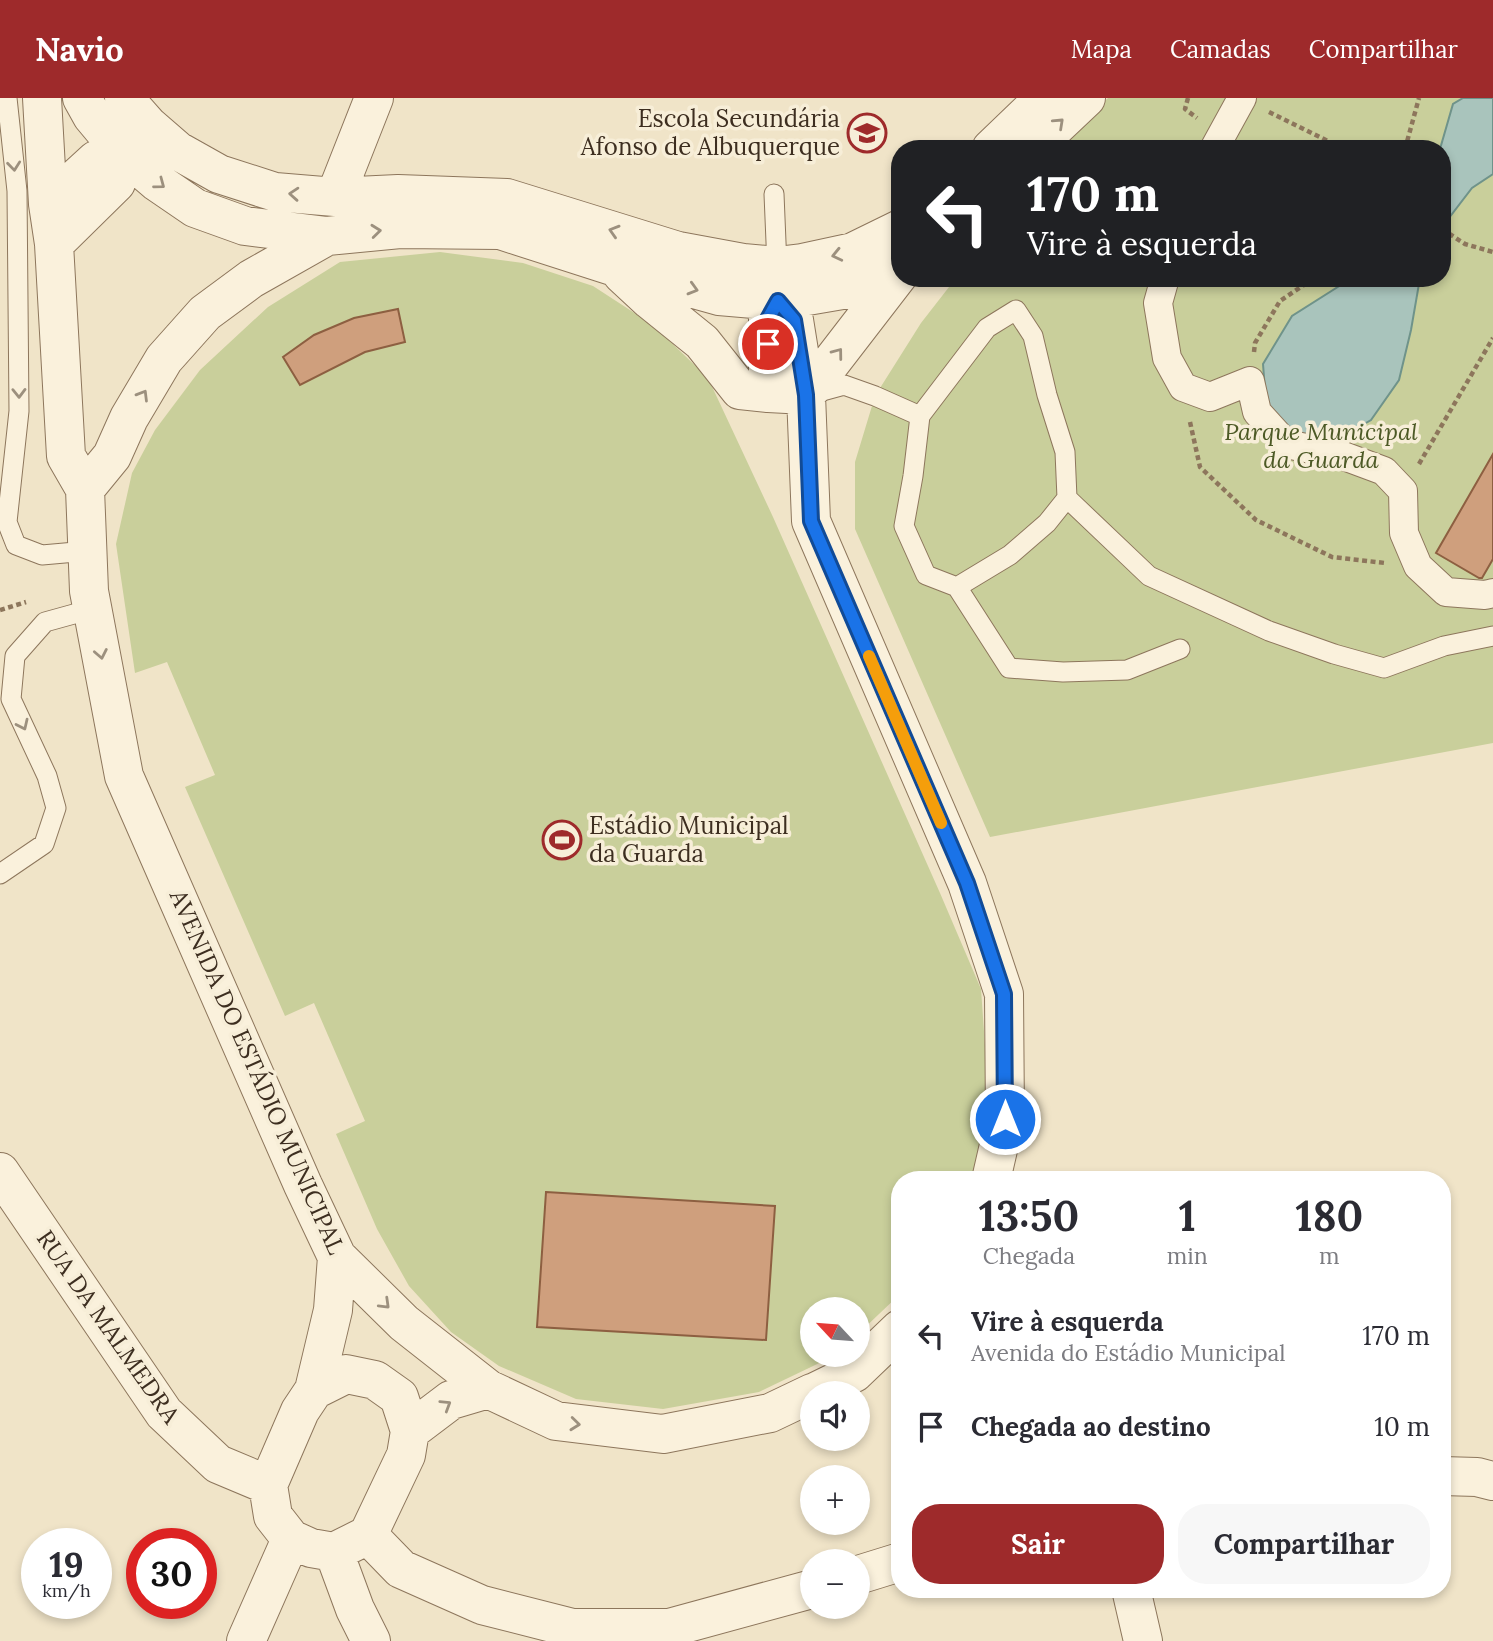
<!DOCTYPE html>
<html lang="pt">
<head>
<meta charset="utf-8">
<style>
	body { margin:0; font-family:Lora,serif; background:#f7f7f7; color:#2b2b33; height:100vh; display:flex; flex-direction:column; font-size:26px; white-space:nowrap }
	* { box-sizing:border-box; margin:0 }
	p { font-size:23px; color:#7c7c81 }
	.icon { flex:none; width:38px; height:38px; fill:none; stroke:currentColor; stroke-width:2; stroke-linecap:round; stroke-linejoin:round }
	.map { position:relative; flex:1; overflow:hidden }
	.details { position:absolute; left:891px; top:1073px; width:560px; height:427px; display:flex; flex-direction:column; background:#fff; border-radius:28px; box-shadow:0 4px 10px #0003 }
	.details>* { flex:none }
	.top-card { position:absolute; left:891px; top:42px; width:560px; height:147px; border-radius:28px; box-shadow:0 4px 10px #0003; background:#202124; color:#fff; overflow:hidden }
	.needle { width:46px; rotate:296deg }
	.buttons { position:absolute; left:800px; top:1199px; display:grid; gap:14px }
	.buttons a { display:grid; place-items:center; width:70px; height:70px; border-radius:50%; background:#fff; box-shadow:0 4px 10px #0003; font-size:35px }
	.speed { position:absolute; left:21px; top:1430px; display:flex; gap:14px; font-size:35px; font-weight:700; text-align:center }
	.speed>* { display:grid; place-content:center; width:91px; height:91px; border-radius:50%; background:#fff; box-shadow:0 4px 10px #0003; line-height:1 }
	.speed small { font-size:18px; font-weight:400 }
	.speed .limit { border:10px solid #d22; background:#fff; color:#111 }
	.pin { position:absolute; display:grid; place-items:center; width:60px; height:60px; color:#fff; margin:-30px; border:4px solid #fff; border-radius:50%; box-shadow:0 2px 7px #0007 }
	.me { position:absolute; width:77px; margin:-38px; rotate:0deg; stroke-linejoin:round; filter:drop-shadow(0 0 5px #0008) }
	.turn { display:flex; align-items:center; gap:24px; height:147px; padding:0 21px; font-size:32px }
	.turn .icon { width:91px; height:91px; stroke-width:2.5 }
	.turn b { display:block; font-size:49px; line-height:60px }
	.eta { display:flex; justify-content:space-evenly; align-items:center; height:119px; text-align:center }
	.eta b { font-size:42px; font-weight:700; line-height:49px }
	.primary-button { display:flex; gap:14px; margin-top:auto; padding:14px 21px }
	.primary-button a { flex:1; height:80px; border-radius:28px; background:#9e2a2b; color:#fff; font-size:28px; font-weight:700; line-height:80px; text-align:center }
	.primary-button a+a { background:#f7f7f7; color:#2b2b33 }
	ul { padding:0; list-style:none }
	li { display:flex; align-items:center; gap:21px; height:91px; padding:0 21px }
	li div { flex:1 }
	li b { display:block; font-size:26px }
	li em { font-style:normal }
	header { display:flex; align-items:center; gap:42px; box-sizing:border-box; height:98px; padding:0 35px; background:#9e2a2b; color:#fff }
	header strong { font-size:33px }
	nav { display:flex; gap:38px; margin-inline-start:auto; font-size:24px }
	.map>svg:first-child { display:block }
</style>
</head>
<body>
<header>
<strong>Navio</strong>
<nav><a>Mapa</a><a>Camadas</a><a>Compartilhar</a></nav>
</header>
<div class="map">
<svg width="1493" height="1543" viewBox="0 0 1493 1543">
	<rect width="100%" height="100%" fill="#f0e4c8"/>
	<path fill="#c9cf9b" d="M 1108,0 L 1493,0 L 1493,645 L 990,739 L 855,431 L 855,364 L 875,298 L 921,225 L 956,180 L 1442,180 L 1442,51 L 1061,51 L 1092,15 Z
		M 440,154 L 523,165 L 593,188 L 653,227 L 708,280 L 773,419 L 940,795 L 981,891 L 990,1018 L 973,1081 L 900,1082 L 899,1197 L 858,1236 L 858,1211 L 812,1211 L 812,1256 L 836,1257 L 759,1294 L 663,1311 L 576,1301 L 499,1268 L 451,1234 L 409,1188 L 377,1131 L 336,1036 L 365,1023 L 314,905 L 285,918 L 185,689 L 215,677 L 167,564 L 135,575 L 116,446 L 132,375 L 155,332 L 200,272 L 268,209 L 340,164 Z"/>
	<path fill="#a9c4bc" stroke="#6f938a" stroke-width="2" d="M 1463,0 L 1493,0 L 1493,76 L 1472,90 L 1442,129 L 1442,51 L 1440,51 L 1453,6 Z
		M 1352,180 L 1420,180 L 1411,232 L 1399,282 L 1371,322 L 1333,344 L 1292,336 L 1266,305 L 1263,266 L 1292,218 Z"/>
	<path fill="#cf9f7d" stroke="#8d5f41" stroke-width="2" d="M 398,211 L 405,244 L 365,254 L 300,287 L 283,259 L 314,237 L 354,220 Z
		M 1493,356 L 1493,461 L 1482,480 L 1479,480 L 1436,455 Z
		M 546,1094 L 775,1108 L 766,1242 L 537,1229 Z"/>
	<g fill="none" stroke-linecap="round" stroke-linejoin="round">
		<defs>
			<path id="service" d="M 7,0 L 17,93 L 19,313 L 7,424 L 16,447 L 42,457 L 87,453
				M 774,96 L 777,168
				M 811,296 L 844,287 L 875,298 L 920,318 L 913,378 L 904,428 L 926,477 L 957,489 L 1010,457 L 1047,425 L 1067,400 L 1065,354 L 1047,297 L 1033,238 L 1016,212 L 987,230 L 920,318
				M 1067,400 L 1149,478 L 1269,533 L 1334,556 L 1384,570 L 1444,548 L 1493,538
				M 957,489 L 1009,570 L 1063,574 L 1127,572 L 1180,551
				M 0,776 L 44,746 L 56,710 L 47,678 L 11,601 L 15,558 L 45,524 L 92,511"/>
			<path id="pedestrian" d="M 1214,51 L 1242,0
				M 1165,180 L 1158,205 L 1167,260 L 1183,289 L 1210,299 L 1250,283 L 1257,314 L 1286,346 L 1341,357 L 1384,373 L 1403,393 L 1404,435 L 1418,468 L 1446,494 L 1485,497 L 1493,495"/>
			<path id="minor" d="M 42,0 L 48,106 L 54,146 L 66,358 L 85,391 L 89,493 L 124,678 L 303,1087 L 337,1159 L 404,1225 L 488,1291 L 556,1323 L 663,1336 L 770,1315 L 812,1295
				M 82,0 L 92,18 L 122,54 L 157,84 L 195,110 L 245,128 L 327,138 L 400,131 L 500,132 L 615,169 L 719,198 L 778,203 L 848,191 L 900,170
				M 124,0 L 148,27 L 178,53 L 219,76 L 275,94 L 335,99 L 398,96 L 507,100 L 678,153 L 743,165 L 777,168 L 802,165 L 853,154 L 900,131
				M 991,51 L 1044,0
				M 1032,51 L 1086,0
				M 335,99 L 374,0
				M 48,106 L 96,62 L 122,54 L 139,37
				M 54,146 L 116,85 L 122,54
				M 900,175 L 806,297 L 811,423 L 967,785 L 1004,896 L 1005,1021 L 991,1082
				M 622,176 L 650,202 L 702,244 L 740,292 L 768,295 L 806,297 L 794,222 L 778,203
				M 768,295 L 768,221 L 778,203
				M 85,391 L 112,358 L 129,320 L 164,261 L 205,215 L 251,181 L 327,138
				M 0,1074 L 164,1315 L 218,1366 L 268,1387
				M 314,1292 L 346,1276 L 375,1282 L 399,1299 L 410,1333 L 406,1357 L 368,1437 L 334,1454 L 311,1450 L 291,1441 L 273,1418 L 268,1387 L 300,1313 L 314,1292 L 333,1212 L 337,1159
				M 813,1295 L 854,1275 L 900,1231
				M 410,1333 L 451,1302 L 488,1291
				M 1442,1378 L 1477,1379 L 1493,1383
				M 368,1437 L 401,1471 L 482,1507 L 572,1530 L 669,1530 L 812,1491
				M 334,1454 L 355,1511 L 371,1543
				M 858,1477 L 900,1464
				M 1131,1491 L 1143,1543
				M 246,1543 L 291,1441"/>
		</defs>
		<use href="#service" stroke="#8d765c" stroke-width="21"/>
		<use href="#pedestrian" stroke="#8d765c" stroke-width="30"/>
		<use href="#minor" stroke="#8d765c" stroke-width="40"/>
		<path stroke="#8d765c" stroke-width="4.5" stroke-dasharray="5 3.5" stroke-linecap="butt" d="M 1188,0 L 1185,11 L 1197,20
			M 1269,14 L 1344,51
			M 1405,51 L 1419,0
			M 1442,131 L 1465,146 L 1493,154
			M 1254,254 L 1255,245 L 1280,203 L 1314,180
			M 1190,324 L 1200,369 L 1256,422 L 1332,459 L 1385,465
			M 1419,366 L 1493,240
			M 0,512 L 26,504"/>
		<use href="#service" stroke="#faf1dc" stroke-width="19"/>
		<use href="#pedestrian" stroke="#faf1dc" stroke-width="28"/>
		<use href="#minor" stroke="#faf1dc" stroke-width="38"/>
	</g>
	<defs><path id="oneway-chevron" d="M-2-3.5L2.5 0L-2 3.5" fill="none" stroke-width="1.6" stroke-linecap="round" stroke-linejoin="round" transform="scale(1.75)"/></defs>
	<g stroke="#9c907e">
		<use href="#oneway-chevron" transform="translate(1059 25) rotate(-43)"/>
		<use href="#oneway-chevron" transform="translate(14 68) rotate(84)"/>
		<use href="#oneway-chevron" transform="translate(160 86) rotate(37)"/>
		<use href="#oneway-chevron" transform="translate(294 96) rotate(-176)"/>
		<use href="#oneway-chevron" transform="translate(376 133) rotate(-6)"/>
		<use href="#oneway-chevron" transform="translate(614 133) rotate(-163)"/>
		<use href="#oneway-chevron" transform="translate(837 157) rotate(167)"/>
		<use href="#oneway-chevron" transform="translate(693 191) rotate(16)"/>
		<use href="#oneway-chevron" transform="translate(838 255) rotate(-53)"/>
		<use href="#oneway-chevron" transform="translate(19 295) rotate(89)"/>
		<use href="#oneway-chevron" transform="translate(143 297) rotate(-59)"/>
		<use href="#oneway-chevron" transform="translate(101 556) rotate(79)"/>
		<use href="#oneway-chevron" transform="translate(23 627) rotate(65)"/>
		<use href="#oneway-chevron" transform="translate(385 1206) rotate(44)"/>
		<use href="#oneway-chevron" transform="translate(446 1307) rotate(-32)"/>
		<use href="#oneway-chevron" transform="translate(575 1326) rotate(6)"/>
	</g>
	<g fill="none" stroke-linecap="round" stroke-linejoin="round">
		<defs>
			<path id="route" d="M 768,246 L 768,221 L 778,203 L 794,222 L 806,297 L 811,423 L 967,785 L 1004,896 L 1005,1021"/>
		</defs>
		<use href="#route" stroke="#114b97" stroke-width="18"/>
		<use href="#route" stroke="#1a73e8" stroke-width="12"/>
		<path stroke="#f59e0b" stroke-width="12" d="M 869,558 L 941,725"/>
	</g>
	<defs>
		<symbol id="school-ring" viewBox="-11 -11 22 22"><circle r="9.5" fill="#f7eed8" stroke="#9e2a2b" stroke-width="1.5"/><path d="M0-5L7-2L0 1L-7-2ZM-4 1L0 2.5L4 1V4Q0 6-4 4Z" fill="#9e2a2b"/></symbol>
		<symbol id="stadium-ring" viewBox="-11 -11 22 22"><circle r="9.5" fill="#f7eed8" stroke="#9e2a2b" stroke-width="1.5"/><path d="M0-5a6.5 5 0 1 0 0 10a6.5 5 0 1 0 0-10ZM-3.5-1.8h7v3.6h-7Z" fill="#9e2a2b"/></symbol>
	</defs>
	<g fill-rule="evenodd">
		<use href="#school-ring" x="845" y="13" width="44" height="44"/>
		<use href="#stadium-ring" x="540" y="720" width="44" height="44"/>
	</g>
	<g text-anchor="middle" stroke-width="7" stroke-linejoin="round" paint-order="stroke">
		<g font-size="24" fill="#3d2e20" stroke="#f7eed8" text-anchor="end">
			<text x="840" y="29">Escola Secundária<tspan x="840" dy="28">Afonso de Albuquerque</tspan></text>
			<text x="589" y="736" text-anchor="start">Estádio Municipal<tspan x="589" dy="28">da Guarda</tspan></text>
		</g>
		<g font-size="24" font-style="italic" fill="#4d5a26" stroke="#f7eed8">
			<text x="1321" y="342">Parque Municipal<tspan x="1321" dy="28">da Guarda</tspan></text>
		</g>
		<g font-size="24" fill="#3d2e20" stroke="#f7eed8">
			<text transform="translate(257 974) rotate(66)" y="8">AVENIDA DO ESTÁDIO MUNICIPAL</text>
			<text transform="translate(108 1229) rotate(55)" y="8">RUA DA MALMEDRA</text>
		</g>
	</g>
</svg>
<div class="buttons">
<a><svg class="needle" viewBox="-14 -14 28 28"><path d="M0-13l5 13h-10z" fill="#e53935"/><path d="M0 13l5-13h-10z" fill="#7c7c81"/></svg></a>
<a><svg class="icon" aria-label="sound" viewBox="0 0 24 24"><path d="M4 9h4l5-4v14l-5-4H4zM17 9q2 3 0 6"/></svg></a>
<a>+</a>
<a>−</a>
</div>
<div class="speed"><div>19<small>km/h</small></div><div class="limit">30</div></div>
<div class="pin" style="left:768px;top:246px;background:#d93025"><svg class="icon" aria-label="arrive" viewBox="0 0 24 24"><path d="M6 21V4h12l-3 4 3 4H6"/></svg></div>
<svg class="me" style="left:1005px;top:1021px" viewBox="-20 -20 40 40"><circle r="17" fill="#1a73e8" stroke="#fff" stroke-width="3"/><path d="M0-11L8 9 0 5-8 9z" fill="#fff"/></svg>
<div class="top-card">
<div class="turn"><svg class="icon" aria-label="left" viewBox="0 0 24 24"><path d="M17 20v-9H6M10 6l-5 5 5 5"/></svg><div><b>170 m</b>Vire à esquerda</div></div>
</div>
<section class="details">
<div class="eta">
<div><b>13:50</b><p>Chegada</p></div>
<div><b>1</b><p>min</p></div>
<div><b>180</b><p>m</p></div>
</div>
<ul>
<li><svg class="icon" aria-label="left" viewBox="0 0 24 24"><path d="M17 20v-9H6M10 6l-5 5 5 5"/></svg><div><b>Vire à esquerda</b><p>Avenida do Estádio Municipal</p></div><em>170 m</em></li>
<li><svg class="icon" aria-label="arrive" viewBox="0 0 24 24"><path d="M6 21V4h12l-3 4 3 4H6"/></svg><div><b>Chegada ao destino</b></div><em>10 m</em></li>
</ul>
<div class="primary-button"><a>Sair</a><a>Compartilhar</a></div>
</section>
</div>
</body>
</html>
